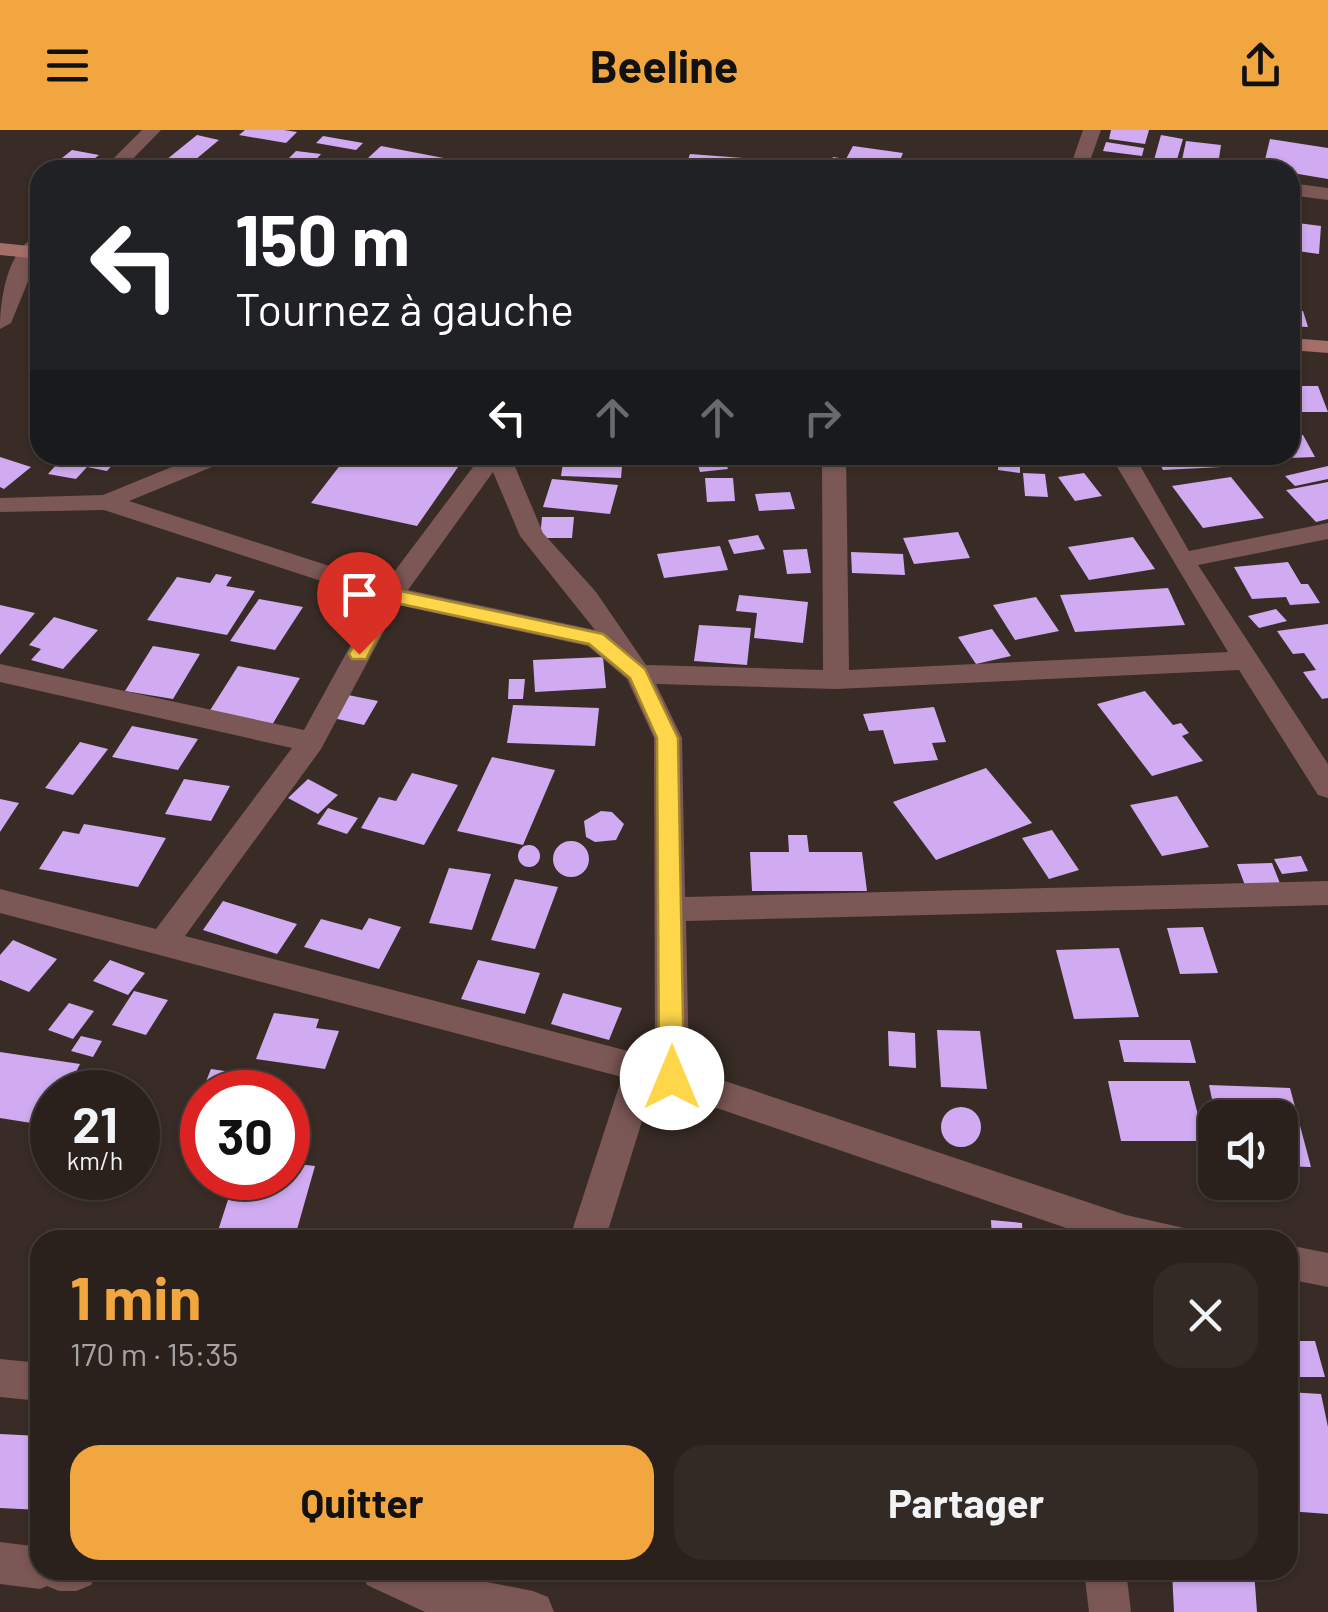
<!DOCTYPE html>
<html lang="fr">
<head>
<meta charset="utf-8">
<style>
	body { margin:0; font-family:Barlow,sans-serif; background:#332925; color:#f1f3f6; height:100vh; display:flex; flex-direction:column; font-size:38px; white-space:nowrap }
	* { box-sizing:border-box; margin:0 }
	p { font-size:32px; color:#a6a3a3 }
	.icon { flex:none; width:55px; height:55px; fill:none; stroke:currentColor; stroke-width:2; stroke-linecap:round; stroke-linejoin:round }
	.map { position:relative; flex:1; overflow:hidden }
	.drawer { position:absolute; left:30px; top:1100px; width:1268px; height:350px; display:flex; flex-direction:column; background:#2b211c; border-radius:30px; box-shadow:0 2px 8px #0004,0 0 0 2px #473e3b }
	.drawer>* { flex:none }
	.hud { position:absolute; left:30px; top:30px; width:1270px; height:305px; border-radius:30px; box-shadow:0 2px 8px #0004,0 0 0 2px #473e3b; background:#202124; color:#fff; overflow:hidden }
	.fabs { position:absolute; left:1198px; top:970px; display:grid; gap:20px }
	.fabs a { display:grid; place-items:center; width:100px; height:100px; border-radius:20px; background:#2b211c; box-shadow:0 2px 8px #0004,0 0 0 2px #473e3b; font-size:50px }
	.speed { position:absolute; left:30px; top:940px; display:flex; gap:20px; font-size:50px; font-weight:700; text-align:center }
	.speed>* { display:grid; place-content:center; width:130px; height:130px; border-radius:50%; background:#2b211c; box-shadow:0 2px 8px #0004,0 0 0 2px #473e3b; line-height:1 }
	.speed small { font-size:25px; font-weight:400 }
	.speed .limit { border:15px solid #d22; background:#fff; color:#111 }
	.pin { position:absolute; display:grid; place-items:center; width:85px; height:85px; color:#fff; margin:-102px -42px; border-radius:50% 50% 50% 0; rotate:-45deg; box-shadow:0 0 10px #0007 }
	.pin .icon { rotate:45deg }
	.me { position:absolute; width:110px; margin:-55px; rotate:0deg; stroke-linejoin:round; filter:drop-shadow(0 0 8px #0008) }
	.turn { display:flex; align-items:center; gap:35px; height:210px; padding:0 40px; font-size:45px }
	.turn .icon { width:130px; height:130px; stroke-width:2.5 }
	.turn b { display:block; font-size:70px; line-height:85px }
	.lanes { display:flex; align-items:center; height:95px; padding:0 40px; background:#0003; justify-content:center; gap:50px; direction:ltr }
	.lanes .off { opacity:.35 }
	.round { display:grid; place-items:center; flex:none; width:105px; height:105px; border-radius:30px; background:#332925 }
	.overview { display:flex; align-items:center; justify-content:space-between; height:170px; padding:0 40px }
	h1 { font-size:60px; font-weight:700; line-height:75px; color:#f1a63f }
	.button { display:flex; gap:20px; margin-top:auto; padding:20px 40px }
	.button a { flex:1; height:115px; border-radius:30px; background:#f1a63f; color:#111; font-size:40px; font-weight:700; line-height:115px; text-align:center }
	.button a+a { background:#332925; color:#f1f3f6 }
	header { display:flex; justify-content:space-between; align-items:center; height:130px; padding:0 40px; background:#f1a63f; color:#111; font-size:45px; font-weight:700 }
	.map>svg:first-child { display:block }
</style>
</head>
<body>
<header><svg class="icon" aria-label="menu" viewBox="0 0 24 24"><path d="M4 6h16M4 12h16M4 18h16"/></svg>Beeline<svg class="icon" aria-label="share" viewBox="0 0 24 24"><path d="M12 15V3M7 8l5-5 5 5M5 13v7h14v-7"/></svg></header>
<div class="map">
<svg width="1328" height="1482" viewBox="0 0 1328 1482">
	<rect width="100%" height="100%" fill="#392c26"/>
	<path fill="#d0abf1" d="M 245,0 L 284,0 L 297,2 L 286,13 L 239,5 Z
		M 1111,0 L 1149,0 L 1145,14 L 1109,9 Z
		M 197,5 L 219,10 L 189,35 L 166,30 Z
		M 1161,5 L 1183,9 L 1176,33 L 1154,30 Z
		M 323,6 L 363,13 L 356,20 L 316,13 Z
		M 1270,9 L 1328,18 L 1328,49 L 1263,38 Z
		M 1186,11 L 1221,15 L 1218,35 L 1182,30 Z
		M 1106,12 L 1144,18 L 1142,26 L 1103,21 Z
		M 381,16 L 454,30 L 444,40 L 431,40 L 368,28 Z
		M 853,16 L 903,23 L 896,40 L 840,40 L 843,36 L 830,33 L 833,27 L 846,29 Z
		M 72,20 L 99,25 L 80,40 L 52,36 Z
		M 296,21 L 321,24 L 307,40 L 277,40 Z
		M 690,24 L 743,28 L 739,40 L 686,35 Z
		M 1290,92 L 1321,96 L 1319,124 L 1290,120 Z
		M 1290,180 L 1303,181 L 1308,197 L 1290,196 Z
		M 1290,256 L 1318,256 L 1328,282 L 1294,282 Z
		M 1303,305 L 1315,327 L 1260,329 L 1258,325 L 1290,325 L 1290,306 Z
		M 65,325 L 121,325 L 107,341 L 87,337 L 76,349 L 48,344 Z
		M 348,325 L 454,325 L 465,327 L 417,396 L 311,373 Z
		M 564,325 L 623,325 L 621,348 L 561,346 Z
		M 695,325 L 723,325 L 728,339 L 700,342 Z
		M 999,325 L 1020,325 L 1020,343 L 998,340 Z
		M 1049,325 L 1090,325 L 1092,329 L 1054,335 Z
		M 1155,325 L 1216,325 L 1222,337 L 1163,340 Z
		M 0,327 L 31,337 L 4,359 L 0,357 Z
		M 1328,336 L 1328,349 L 1295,356 L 1285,346 Z
		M 1023,343 L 1045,344 L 1048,367 L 1025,366 Z
		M 1084,343 L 1102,366 L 1075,371 L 1058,347 Z
		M 1231,347 L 1264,388 L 1203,398 L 1172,356 Z
		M 705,348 L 733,348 L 735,371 L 707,372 Z
		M 552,349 L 618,355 L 610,384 L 543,377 Z
		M 1328,352 L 1328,389 L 1316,392 L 1286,360 Z
		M 790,362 L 795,379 L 759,381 L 755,364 Z
		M 542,387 L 574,387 L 572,408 L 540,408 Z
		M 958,402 L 970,428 L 914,434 L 903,408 Z
		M 758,405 L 765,419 L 734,424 L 728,410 Z
		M 1133,407 L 1155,439 L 1089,450 L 1068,417 Z
		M 720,416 L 728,440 L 664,448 L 657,424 Z
		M 807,419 L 811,443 L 787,444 L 783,420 Z
		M 851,422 L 903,424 L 905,445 L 852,443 Z
		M 1288,432 L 1301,454 L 1308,454 L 1320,473 L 1290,475 L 1286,467 L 1252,469 L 1234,437 Z
		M 216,444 L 232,447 L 226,456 L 255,461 L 227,505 L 147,490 L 177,447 L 210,453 Z
		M 1168,458 L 1185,495 L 1075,502 L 1060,465 Z
		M 739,465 L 808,472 L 803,513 L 754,508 L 757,483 L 736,481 Z
		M 1036,467 L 1059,501 L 1015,510 L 993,475 Z
		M 259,469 L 303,477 L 275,520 L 230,511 Z
		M 0,475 L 35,483 L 0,525 Z
		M 1276,479 L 1287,491 L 1259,498 L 1248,486 Z
		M 54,487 L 98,500 L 63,539 L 31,530 L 41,519 L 29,515 Z
		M 1328,494 L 1328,568 L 1322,569 L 1303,542 L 1316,540 L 1304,523 L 1293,524 L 1277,501 Z
		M 699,495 L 751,498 L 747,535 L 694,531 Z
		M 992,499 L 1011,526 L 976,534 L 958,507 Z
		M 153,516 L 200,524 L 173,569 L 125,561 Z
		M 603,527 L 606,558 L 535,562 L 533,530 Z
		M 238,536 L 300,548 L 272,595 L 209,582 Z
		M 509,549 L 525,549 L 523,569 L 508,569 Z
		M 1145,561 L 1173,595 L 1181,593 L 1189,603 L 1182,606 L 1203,631 L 1152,646 L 1097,574 Z
		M 348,565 L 378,571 L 364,595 L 333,588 Z
		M 513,575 L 599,578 L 595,616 L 507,613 Z
		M 934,577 L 946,612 L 932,613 L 938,630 L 894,634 L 883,600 L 869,601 L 863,584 Z
		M 132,596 L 198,609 L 178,640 L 112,627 Z
		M 80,612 L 108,619 L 73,665 L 45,658 Z
		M 492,627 L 555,640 L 523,715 L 457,701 Z
		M 986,638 L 1032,693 L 936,730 L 893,672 Z
		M 412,643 L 458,655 L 424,715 L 361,698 L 379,667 L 396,671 Z
		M 184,649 L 230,656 L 211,691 L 165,684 Z
		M 308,649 L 338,665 L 318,684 L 288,668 Z
		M 1177,666 L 1209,717 L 1162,726 L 1130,675 Z
		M 0,669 L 19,673 L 0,702 Z
		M 328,678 L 358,688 L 347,704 L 317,694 Z
		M 601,681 L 612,682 L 624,694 L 616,710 L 595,712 L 586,707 L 584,691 Z
		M 84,694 L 166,708 L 138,757 L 39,739 L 63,701 L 79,704 Z
		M 1052,700 L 1079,740 L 1049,749 L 1022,708 Z
		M 788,705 L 807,705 L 809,722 L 862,722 L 867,761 L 752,761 L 750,722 L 789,722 Z
		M553 729a18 18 0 1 1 36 0a18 18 0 1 1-36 0Z
		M518 726a11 11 0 1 1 22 0a11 11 0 1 1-22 0Z
		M 1301,726 L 1308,741 L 1282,744 L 1274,729 Z
		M 1272,733 L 1281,756 L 1246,758 L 1237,734 Z
		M 449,738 L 491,744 L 472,800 L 429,793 Z
		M 515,749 L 558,757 L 535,819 L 491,810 Z
		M 223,771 L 297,794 L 277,824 L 203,800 Z
		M 369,788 L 401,797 L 379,839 L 304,817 L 321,789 L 362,800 Z
		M 1203,797 L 1218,843 L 1180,844 L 1167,798 Z
		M 13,810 L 57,829 L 29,862 L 0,850 L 0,825 Z
		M 1119,818 L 1139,887 L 1074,889 L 1056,820 Z
		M 110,830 L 145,843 L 128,865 L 93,851 Z
		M 478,830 L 540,843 L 525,884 L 461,869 Z
		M 134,861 L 168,870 L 146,905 L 112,895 Z
		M 563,863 L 622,878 L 609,910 L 551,894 Z
		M 69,873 L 94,881 L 73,909 L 48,900 Z
		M 274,883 L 319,889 L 316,898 L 339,901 L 325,939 L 256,929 Z
		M 937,900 L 980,901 L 987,959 L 941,957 Z
		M 888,901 L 915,903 L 916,938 L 889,936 Z
		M 81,906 L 102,911 L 93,927 L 71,921 Z
		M 1119,910 L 1190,910 L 1196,933 L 1124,932 Z
		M 0,922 L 80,934 L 66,962 L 52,962 L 50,996 L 0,988 Z
		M 211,939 L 252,945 L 245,962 L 202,962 L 202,985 L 193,983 Z
		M 1108,951 L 1189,951 L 1205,1011 L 1121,1011 Z
		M 1209,955 L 1290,958 L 1311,1037 L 1280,1036 L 1280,988 L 1216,988 Z
		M941 997a20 20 0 1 1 40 0a20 20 0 1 1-40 0Z
		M 288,1033 L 315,1036 L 294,1110 L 215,1110 L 235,1048 L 288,1048 Z
		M 991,1090 L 1022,1093 L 1023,1110 L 992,1110 Z
		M 467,1098 L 525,1108 L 525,1110 L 464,1110 Z
		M 1288,1211 L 1315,1211 L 1325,1247 L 1288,1247 Z
		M 1288,1262 L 1321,1264 L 1328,1297 L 1328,1384 L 1288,1381 Z
		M 0,1304 L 40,1306 L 40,1380 L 0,1378 Z
		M 1172,1440 L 1254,1440 L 1257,1482 L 1174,1482 Z"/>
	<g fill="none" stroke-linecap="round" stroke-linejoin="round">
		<path fill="#7b5855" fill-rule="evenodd" d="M 142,0 L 161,0 L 122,40 L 102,40 Z
			M 1083,0 L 1101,0 L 1091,28 L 1140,34 L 1149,40 L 1069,40 Z
			M 1290,53 L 1328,58 L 1328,70 L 1290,65 Z
			M 40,105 L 40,122 L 11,193 L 0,199 C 0,170 7,116 40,105 Z
			M 201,325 L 233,325 L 229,330 L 129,371 L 385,454 L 482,325 L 510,325 L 543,403 L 596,462 L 646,535 L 823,540 L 822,325 L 846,325 L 849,540 L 1228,522 L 1110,325 L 1134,325 L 1189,421 L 1328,393 L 1328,409 L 1198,435 L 1328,634 L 1328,668 L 1318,665 L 1239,540 L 836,559 L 656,554 L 682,608 L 685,767 L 1328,751 L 1328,775 L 686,791 L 689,939 L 1126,1085 L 1184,1098 L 1189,1110 L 1101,1110 L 653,956 L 605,1110 L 569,1110 L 622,947 L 0,783 L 0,759 L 156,799 L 292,618 L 0,552 L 0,534 L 304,600 L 376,469 L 104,380 L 0,382 L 0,368 L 103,365 ZM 493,342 L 520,406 L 595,500 L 408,460 ZM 398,475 L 588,516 L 627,549 L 654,608 L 655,928 L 185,806 L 321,619 Z
			M 1288,1115 L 1328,1123 L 1328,1157 L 1288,1149 Z
			M 0,1229 L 40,1233 L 40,1271 L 0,1267 Z
			M 0,1412 L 40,1417 L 40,1440 L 97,1440 L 91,1455 L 76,1461 L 59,1461 L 47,1456 L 40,1459 L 0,1454 Z
			M 361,1440 L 427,1440 L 533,1461 L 548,1467 L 554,1482 L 425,1482 L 367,1455 Z
			M 1084,1440 L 1126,1440 L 1131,1482 L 1089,1482 Z"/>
		<path fill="#a46e69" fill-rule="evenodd" d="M 0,113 L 40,117 L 40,129 L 0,125 Z
			M 1290,208 L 1328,211 L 1328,223 L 1290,220 Z"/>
	</g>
	<path fill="#ffd54a" stroke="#a68a30" stroke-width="2.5" d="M 391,459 L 603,504 L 645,539 L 678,608 L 684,948 L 681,956 L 672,959 L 663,956 L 659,948 L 657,608 L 630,548 L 589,514 L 396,473 L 366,529 L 352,529 L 349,524 L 384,461 Z"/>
</svg>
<div class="fabs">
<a><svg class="icon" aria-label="sound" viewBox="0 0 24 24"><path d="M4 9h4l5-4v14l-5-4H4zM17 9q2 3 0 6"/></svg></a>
</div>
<div class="speed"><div>21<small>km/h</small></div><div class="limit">30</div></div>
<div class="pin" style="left:359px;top:524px;background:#d93025"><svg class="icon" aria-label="arrive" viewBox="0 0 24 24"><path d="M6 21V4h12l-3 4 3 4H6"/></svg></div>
<svg class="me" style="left:672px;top:948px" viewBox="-20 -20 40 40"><circle r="19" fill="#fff"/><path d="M0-13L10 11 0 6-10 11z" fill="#ffd54a"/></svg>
<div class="hud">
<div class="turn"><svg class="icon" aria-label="left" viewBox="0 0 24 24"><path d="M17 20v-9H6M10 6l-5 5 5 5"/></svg><div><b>150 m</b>Tournez à gauche</div></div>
<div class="lanes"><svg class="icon" aria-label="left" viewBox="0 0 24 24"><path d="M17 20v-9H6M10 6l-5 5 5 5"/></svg><svg class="icon off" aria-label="ahead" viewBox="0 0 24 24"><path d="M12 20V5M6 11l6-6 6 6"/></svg><svg class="icon off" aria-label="ahead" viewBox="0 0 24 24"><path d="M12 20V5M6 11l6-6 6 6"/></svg><svg class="icon off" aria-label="right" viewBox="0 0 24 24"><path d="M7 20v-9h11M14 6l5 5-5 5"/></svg></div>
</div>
<section class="drawer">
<div class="overview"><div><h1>1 min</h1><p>170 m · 15:35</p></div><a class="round"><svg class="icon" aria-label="close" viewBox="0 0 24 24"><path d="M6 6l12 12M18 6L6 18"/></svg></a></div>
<div class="button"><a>Quitter</a><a>Partager</a></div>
</section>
</div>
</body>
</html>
